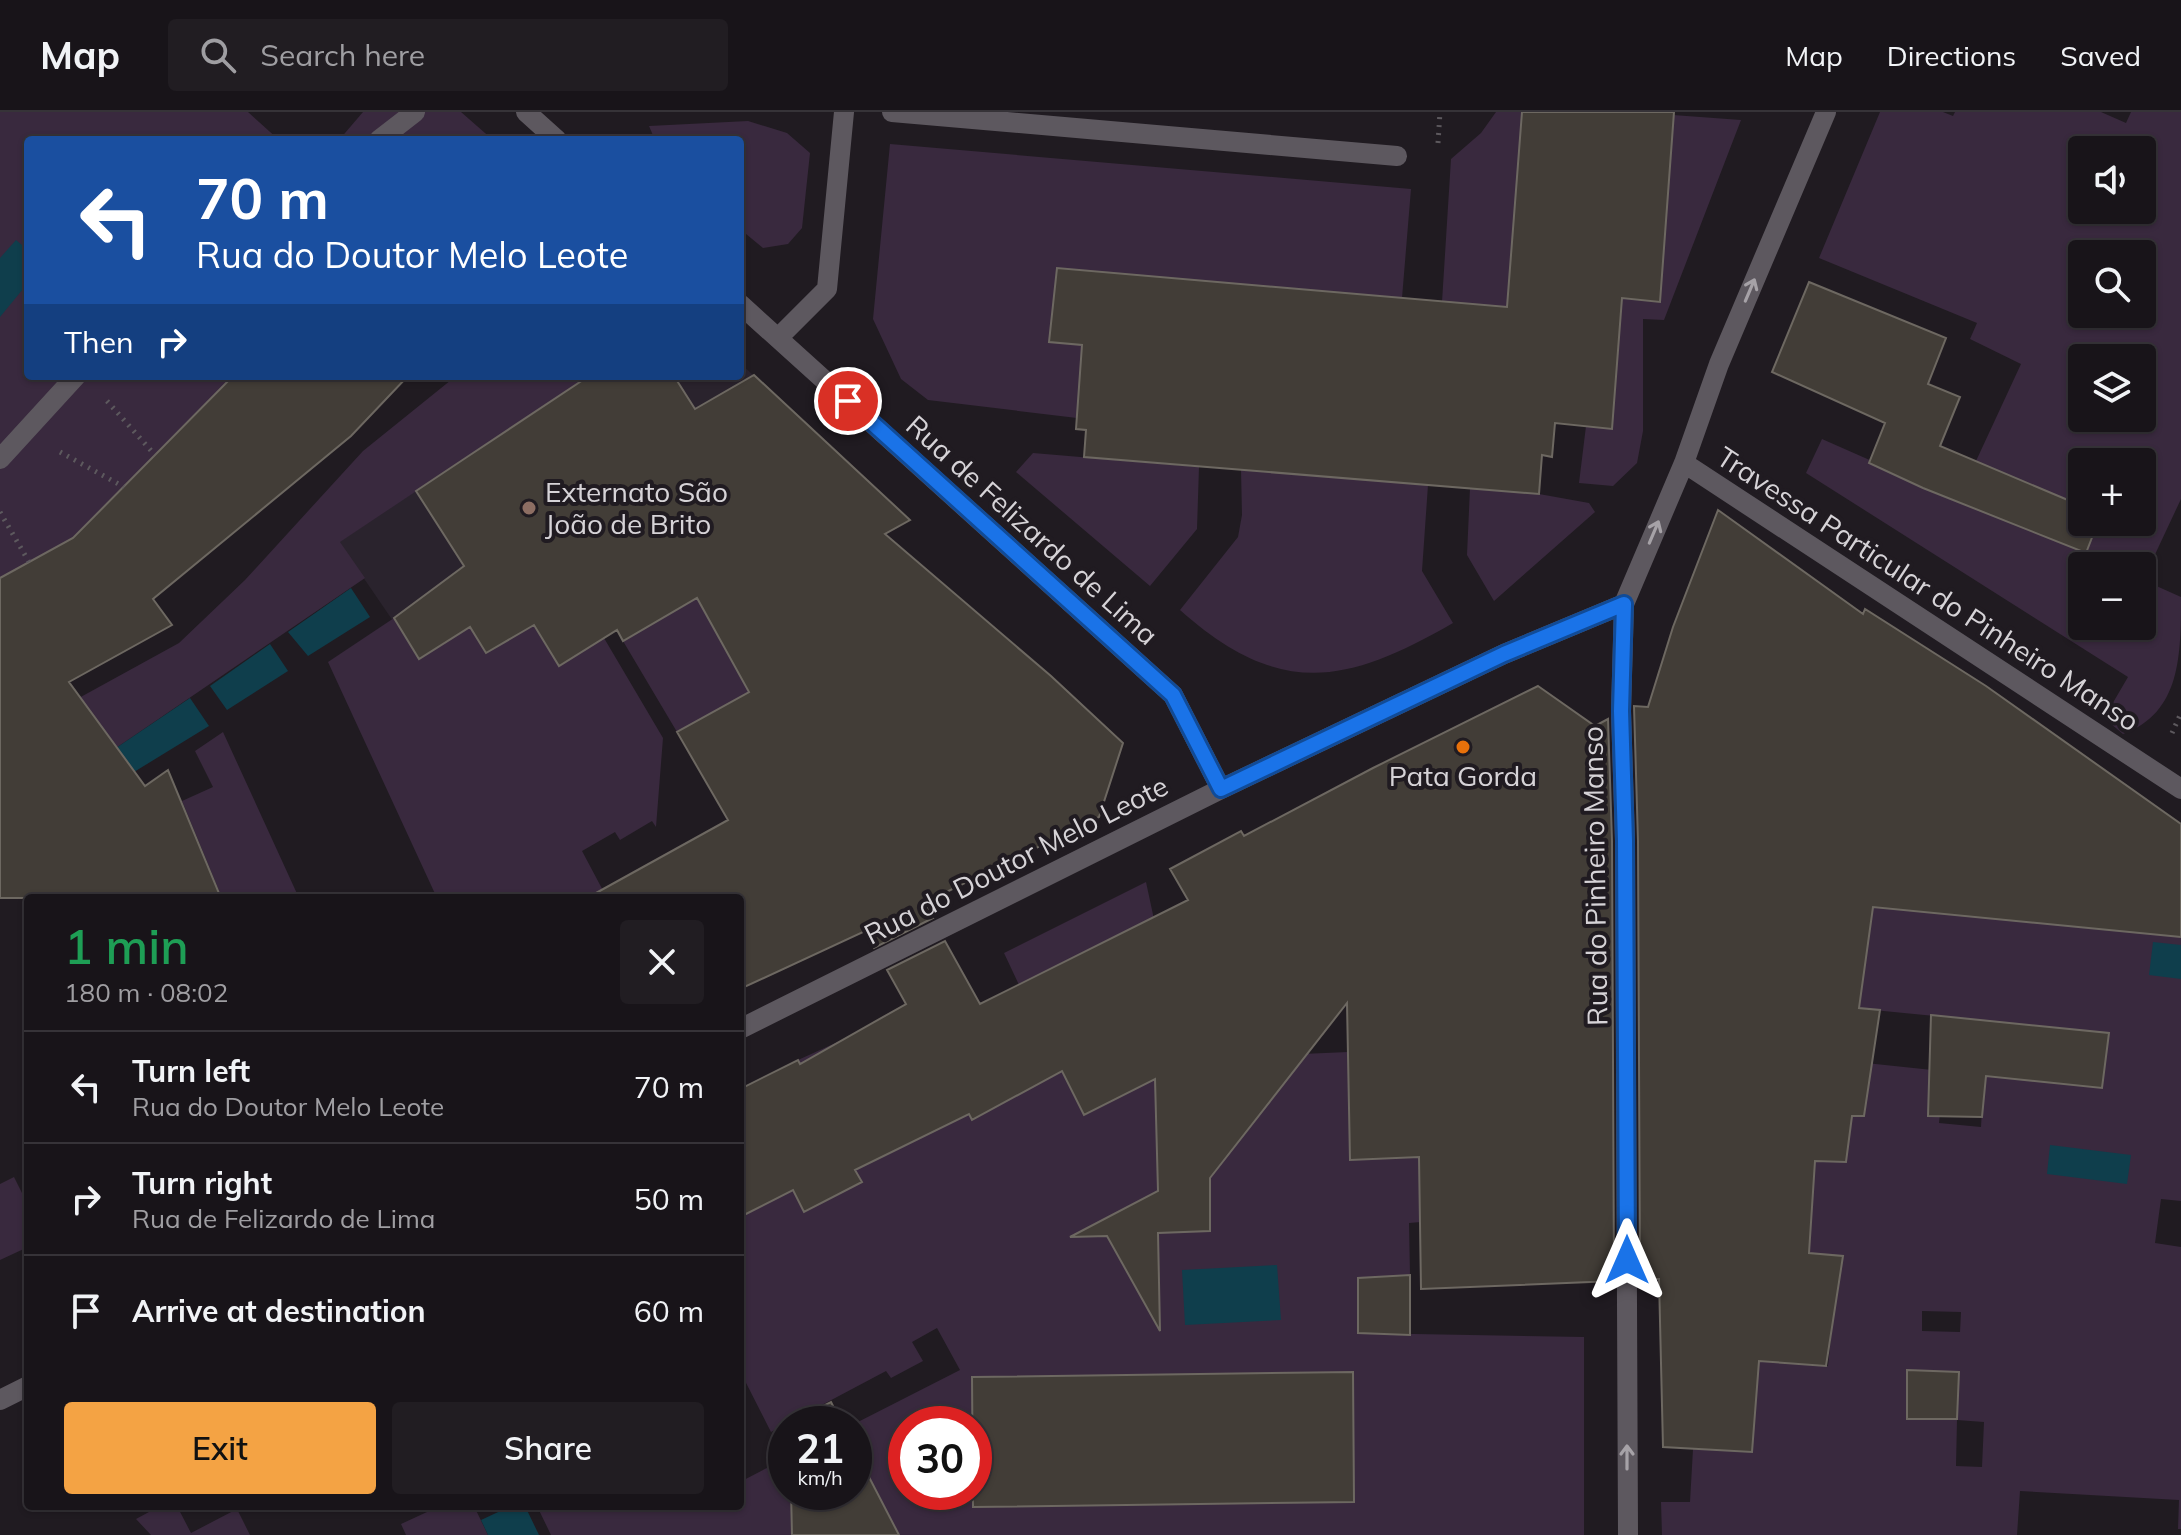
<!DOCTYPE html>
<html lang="en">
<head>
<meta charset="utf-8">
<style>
	body { margin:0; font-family:Mulish,sans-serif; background:#211d22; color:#f1f3f6; height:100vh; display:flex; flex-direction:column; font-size:30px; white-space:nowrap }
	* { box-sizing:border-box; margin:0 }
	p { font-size:26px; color:#9f9ea2 }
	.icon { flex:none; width:44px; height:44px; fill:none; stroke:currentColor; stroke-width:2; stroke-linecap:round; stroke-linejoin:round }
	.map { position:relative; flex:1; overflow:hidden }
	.panel { position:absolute; left:24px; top:782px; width:720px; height:616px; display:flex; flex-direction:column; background:#181419; border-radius:8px; box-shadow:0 2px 6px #0004,0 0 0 2px #363338 }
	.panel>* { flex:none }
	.top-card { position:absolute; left:24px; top:24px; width:720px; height:244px; border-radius:8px; box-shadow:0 2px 6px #0004,0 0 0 2px #363338; background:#1a4fa0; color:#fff; overflow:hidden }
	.buttons { position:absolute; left:2068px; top:24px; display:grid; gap:16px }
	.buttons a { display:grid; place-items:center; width:88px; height:88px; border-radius:8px; background:#181419; box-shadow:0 2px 6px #0004,0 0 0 2px #363338; font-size:40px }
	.speed { position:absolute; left:768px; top:1294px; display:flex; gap:16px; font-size:40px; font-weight:700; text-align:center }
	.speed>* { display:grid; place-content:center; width:104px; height:104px; border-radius:50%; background:#181419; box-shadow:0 2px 6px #0004,0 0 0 2px #363338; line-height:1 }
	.speed small { font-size:20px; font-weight:400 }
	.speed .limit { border:12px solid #d22; background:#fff; color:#111 }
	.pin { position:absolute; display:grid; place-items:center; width:68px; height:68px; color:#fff; margin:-34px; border:4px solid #fff; border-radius:50%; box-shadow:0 2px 8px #0007 }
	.me { position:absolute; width:88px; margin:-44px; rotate:0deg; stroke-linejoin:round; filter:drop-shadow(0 0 6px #0008) }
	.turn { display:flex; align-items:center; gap:28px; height:168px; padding:0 40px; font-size:36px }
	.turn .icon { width:104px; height:104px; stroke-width:2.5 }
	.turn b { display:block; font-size:56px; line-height:68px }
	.then { display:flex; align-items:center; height:76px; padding:0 40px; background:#0003; gap:16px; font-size:30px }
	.round { display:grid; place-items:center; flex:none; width:84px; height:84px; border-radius:8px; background:#211d22 }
	.head { display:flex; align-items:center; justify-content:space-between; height:136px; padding:0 40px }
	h1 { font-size:48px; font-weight:600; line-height:60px; color:#1e9e55 }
	.primary-button { display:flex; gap:16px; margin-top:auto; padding:16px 40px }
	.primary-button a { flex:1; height:92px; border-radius:8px; background:#f4a344; color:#111; font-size:32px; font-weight:600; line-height:92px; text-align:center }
	.primary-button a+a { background:#211d22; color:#f1f3f6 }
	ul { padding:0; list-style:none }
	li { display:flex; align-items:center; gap:24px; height:112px; padding:0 40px; border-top:2px solid #363338 }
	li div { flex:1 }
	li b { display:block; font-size:30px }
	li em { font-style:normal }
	header { display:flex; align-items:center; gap:48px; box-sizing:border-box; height:112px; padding:0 40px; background:#181419; border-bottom:2px solid #363338 }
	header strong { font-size:38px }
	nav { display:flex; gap:44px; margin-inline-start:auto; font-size:28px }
	.search { width:560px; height:72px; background:#211d22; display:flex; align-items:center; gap:20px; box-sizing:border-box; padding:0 28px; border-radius:8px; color:#9f9ea2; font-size:30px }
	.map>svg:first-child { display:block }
</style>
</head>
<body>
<header>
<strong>Map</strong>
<div class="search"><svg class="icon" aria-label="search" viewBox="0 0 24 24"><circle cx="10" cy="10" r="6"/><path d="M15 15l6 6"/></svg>Search here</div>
<nav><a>Map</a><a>Directions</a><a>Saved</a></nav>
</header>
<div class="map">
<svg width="2181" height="1423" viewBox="0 0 2181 1423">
	<rect width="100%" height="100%" fill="#201b21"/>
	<path fill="#2a232d" d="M 740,251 L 809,314 L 419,547 L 339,430 L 589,264 L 740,264 Z"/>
	<path fill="#39293e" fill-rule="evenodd" d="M 0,0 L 248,0 L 279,28 L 28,28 L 28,264 L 233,264 L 73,426 L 0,466 Z
		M 363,0 L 461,0 L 493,28 L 339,28 Z
		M 1496,0 L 1522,0 L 1507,195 L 1442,190 L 1451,47 L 1481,21 Z
		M 1880,0 L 1943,0 L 1953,4 L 1955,0 L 2101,0 L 2126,11 L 2131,0 L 2181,0 L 2181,387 L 2143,468 L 2181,485 C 2181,543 2181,601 2123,622 L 2104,606 L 2128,565 L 1806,361 L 1822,327 L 2026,417 L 2043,378 L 1976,349 L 2021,252 L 1970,227 L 1977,211 L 1819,146 ZM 2082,38 L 2142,38 L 2142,98 L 2082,98 ZM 2082,142 L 2142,142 L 2142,202 L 2082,202 ZM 2082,246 L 2142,246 L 2142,306 L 2082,306 ZM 2082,350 L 2142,350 L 2142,410 L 2082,410 ZM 2082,454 L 2142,454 L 2142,514 L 2082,514 Z
		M 1673,3 L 1741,8 L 1664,208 L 1643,207 L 1643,319 L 1637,351 L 1613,374 L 1579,371 L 1586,314 L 1622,186 L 1660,190 Z
		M 748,9 L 787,21 L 810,41 L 802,116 L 788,132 L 763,136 L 740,117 L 740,28 L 655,28 L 649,14 Z
		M 890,32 L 1411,77 L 1402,186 L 1057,156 L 1049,230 L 1082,233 L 1077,306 L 928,288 L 901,267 L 873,207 Z
		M 456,264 L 589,264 L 340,430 L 365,466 L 116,636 L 17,620 L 179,531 L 245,468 L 363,339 Z
		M 1033,341 L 1199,355 L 1197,417 L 1150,474 L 1016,360 Z
		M 1241,358 L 1428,373 L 1422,459 L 1453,511 C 1346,573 1279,586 1180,498 L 1238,425 L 1242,403 Z
		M 1470,376 L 1539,382 L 1589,391 L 1595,400 L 1494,489 L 1467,443 Z
		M 692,381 L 749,580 L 677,620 L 623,529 L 696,486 Z
		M 394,506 L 420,546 L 470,515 L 486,541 L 534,513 L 559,554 L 604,526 L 663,626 L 656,715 L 652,709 L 620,728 L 615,720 L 582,739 L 607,786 L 437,786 L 328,550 Z
		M 223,620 L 299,786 L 222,786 L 182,689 L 213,675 L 195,639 Z
		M 1146,770 L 1184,947 L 1157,1056 L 1157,1079 L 1100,1110 L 1159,1217 L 1158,1121 L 1210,1119 L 1210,1053 L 1279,943 L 1575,930 L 1351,1048 L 1419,1045 L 1421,1110 L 1409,1111 L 1410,1163 L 1358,1167 L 1359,1221 L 1584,1225 L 1584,1423 L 551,1423 L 537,1394 L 740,1394 L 740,1370 L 786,1346 L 786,1380 L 854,1380 L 854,1312 L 960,1258 L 937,1216 L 912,1230 L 923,1249 L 891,1266 L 886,1259 L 771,1320 L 740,1259 L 740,1105 L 793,1078 L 805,1100 L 861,1070 L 798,948 L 853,923 L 921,1026 L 969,1002 L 972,1008 L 1060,955 L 1084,1003 L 1137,976 L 1112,827 L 1019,873 L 1004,841 ZM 906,1312 L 974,1312 L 974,1380 L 906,1380 Z
		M 1873,795 L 2181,825 L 2181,1089 L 2161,1087 L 2155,1131 L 2181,1135 L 2181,1417 L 2178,1417 L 2179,1388 L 2020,1379 L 2017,1423 L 1662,1423 L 1661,1390 L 1690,1390 L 1693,1337 L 1751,1340 L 1755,1300 L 1661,1295 L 1661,1242 L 1828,1254 L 1834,1195 L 1809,1141 L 1815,1049 L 1846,1049 L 1852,1004 L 1866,951 L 2101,976 L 2108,921 L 1853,896 L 1867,839 ZM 1941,992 L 1982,997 L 1981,1015 L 1939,1011 ZM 1922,1199 L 1961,1200 L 1960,1220 L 1922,1219 ZM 1908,1258 L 1959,1260 L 1957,1307 L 1907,1307 ZM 1957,1308 L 1984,1310 L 1982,1355 L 1956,1354 Z
		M 14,1065 L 28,1093 L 28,1135 L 0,1148 L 0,1072 Z
		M 160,1394 L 177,1394 L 191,1421 L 237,1397 L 250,1423 L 151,1423 L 136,1407 Z
		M 440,1394 L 474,1394 L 488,1423 L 406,1423 L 401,1412 Z"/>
	<path fill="#0f3e4c" d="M 16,128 L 28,138 L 28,171 L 0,205 L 0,146 Z
		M 351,476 L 370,505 L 308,544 L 288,520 Z
		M 270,532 L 288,559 L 227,598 L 210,574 Z
		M 190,586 L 209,614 L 134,660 L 116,636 Z
		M 2153,830 L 2181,833 L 2181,867 L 2149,863 Z
		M 2050,1033 L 2131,1043 L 2127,1072 L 2047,1062 Z
		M 1277,1153 L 1281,1208 L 1185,1213 L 1182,1158 Z
		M 511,1394 L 525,1394 L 539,1423 L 488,1423 L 481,1408 Z"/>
	<path fill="#423d37" stroke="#6d6861" stroke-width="2" d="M 1522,0 L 1674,0 L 1660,190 L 1622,186 L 1612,317 L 1555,311 L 1552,345 L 1542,343 L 1539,382 L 1084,345 L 1086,318 L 1076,317 L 1082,233 L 1049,230 L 1057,156 L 1507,195 Z
		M 1809,170 L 1946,226 L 1928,272 L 1960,285 L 1940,334 L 2082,394 L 2082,410 L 2098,410 L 2086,441 L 1923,376 L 1869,351 L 1885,311 L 1772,260 Z
		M 754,263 L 910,408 L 885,422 L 1051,564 L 1123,631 L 1099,705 L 924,791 L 933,806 L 874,836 L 865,819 L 740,877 L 740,786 L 587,786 L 728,708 L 677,620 L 749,580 L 697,486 L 623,529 L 617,518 L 559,554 L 534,513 L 486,541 L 470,515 L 419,547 L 394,506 L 464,454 L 416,379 L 464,347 L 589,264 L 674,264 L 695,297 Z
		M 233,264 L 408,264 L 351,324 L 153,487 L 172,513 L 69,570 L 145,674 L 168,658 L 221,786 L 0,786 L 0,466 L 73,426 Z
		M 1718,398 L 1863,502 L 1865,497 L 1986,574 L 2181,712 L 2181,825 L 1873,795 L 1859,896 L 1880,898 L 1864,1004 L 1852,1004 L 1846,1050 L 1815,1049 L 1809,1141 L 1843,1144 L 1826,1254 L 1759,1249 L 1752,1340 L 1663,1335 L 1659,1167 L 1640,1167 L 1638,729 L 1634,594 L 1648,595 L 1673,515 Z
		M 1538,574 L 1595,614 L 1608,607 L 1612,729 L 1614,1169 L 1421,1177 L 1419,1045 L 1350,1048 L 1347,891 L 1210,1066 L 1210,1119 L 1158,1121 L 1160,1219 L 1107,1124 L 1070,1125 L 1158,1079 L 1155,967 L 1084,1003 L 1062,959 L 972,1008 L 969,1002 L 855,1058 L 862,1070 L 804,1100 L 793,1078 L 740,1105 L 740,977 L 798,948 L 800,952 L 906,892 L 887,858 L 945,829 L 980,892 L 1188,788 L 1170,757 L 1241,719 L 1244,724 L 1373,656 Z
		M 1931,903 L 2109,921 L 2102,976 L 1986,964 L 1982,1005 L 1928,1004 Z
		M 1410,1163 L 1410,1223 L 1358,1221 L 1358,1166 Z
		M 1907,1258 L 1959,1260 L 1957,1307 L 1907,1307 Z
		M 1353,1260 L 1354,1390 L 973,1395 L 972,1265 Z
		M 831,1290 L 842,1312 L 790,1312 L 790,1310 Z
		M 854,1336 L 899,1423 L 792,1423 L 791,1380 L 854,1380 Z"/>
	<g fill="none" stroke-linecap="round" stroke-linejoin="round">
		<path stroke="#5d595e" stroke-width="5" stroke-dasharray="2 6" stroke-linecap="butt" d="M 1438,31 L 1440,0
			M 107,289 L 155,343
			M 60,340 L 124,375
			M 0,400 L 29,450
			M 2172,621 L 2181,601"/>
		<path stroke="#5d585f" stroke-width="20" d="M 526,0 L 557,28
			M 892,0 L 1397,44
			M 379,28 L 415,0
			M 740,192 L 1173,583 L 1221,677
			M 778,226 L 827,177 L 844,0
			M 0,347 L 76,264
			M 1684,351 L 2181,677
			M 740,917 L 1221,677 L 1504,542 L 1624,492
			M 0,1288 L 28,1274
			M 1628,1423 L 1625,729 L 1621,599 L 1624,492 L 1684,351 L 1719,252 L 1826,0"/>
	</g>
	<defs><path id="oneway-shaft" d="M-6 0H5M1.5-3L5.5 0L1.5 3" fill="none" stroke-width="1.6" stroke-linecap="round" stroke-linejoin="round" transform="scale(2)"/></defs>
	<g stroke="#a6a2a7">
		<use href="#oneway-shaft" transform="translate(1750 178) rotate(-67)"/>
		<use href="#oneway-shaft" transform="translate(1654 420) rotate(-67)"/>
		<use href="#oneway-shaft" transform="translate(1627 1345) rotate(-90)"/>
	</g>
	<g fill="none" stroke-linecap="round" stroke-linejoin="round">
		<defs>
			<path id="route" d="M 848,289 L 1173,583 L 1221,677 L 1504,542 L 1624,492 L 1621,599 L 1625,729 L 1627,1148"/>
		</defs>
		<use href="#route" stroke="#114b97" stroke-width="20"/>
		<use href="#route" stroke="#1a73e8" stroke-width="14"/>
	</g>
	<circle fill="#8d6e63" stroke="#201b21" stroke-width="3" cx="529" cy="396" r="8"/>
	<circle fill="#e8710a" stroke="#201b21" stroke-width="3" cx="1463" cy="635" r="8"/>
	<g text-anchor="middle" stroke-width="8" stroke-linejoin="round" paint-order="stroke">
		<g font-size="28" fill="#d6d3d7" stroke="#201b21" text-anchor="start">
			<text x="545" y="390">Externato São<tspan x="545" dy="32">João de Brito</tspan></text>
			<text x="1463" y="674" text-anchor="middle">Pata Gorda</text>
		</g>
		<g font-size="28" fill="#d6d3d7" stroke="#201b21">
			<text transform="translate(1032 418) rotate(42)" y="10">Rua de Felizardo de Lima</text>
			<text transform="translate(1928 477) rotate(33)" y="10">Travessa Particular do Pinheiro Manso</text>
			<text transform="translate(1016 748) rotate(-27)" y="10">Rua do Doutor Melo Leote</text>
			<text transform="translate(1595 764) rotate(-91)" y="10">Rua do Pinheiro Manso</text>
		</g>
	</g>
</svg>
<div class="buttons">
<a><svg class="icon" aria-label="sound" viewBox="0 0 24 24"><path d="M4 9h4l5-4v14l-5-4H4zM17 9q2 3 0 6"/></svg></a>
<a><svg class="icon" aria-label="search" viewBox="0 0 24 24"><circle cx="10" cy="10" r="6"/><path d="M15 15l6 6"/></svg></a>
<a><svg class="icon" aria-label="layers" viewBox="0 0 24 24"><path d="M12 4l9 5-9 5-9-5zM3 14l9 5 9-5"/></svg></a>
<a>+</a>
<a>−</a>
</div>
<div class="speed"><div>21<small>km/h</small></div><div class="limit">30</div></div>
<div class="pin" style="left:848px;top:289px;background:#d93025"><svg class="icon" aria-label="arrive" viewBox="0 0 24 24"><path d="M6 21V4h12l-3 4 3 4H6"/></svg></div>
<svg class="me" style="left:1627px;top:1148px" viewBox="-20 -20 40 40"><path d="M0-17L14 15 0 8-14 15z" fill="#1a73e8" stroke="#fff" stroke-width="4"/></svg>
<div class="top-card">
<div class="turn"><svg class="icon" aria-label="left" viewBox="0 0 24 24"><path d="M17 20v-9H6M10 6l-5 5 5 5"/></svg><div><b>70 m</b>Rua do Doutor Melo Leote</div></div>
<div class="then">Then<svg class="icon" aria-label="right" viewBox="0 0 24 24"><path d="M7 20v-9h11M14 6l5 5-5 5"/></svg></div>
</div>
<section class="panel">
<div class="head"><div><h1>1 min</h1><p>180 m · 08:02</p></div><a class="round"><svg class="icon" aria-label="close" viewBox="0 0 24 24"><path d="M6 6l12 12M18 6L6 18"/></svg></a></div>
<ul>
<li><svg class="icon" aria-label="left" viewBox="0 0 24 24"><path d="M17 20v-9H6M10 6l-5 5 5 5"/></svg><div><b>Turn left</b><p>Rua do Doutor Melo Leote</p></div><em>70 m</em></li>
<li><svg class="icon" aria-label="right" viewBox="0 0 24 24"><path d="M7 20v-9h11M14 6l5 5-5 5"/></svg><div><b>Turn right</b><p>Rua de Felizardo de Lima</p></div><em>50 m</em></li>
<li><svg class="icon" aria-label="arrive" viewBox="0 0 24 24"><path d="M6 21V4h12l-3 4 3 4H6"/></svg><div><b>Arrive at destination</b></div><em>60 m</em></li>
</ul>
<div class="primary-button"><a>Exit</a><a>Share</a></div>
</section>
</div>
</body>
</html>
